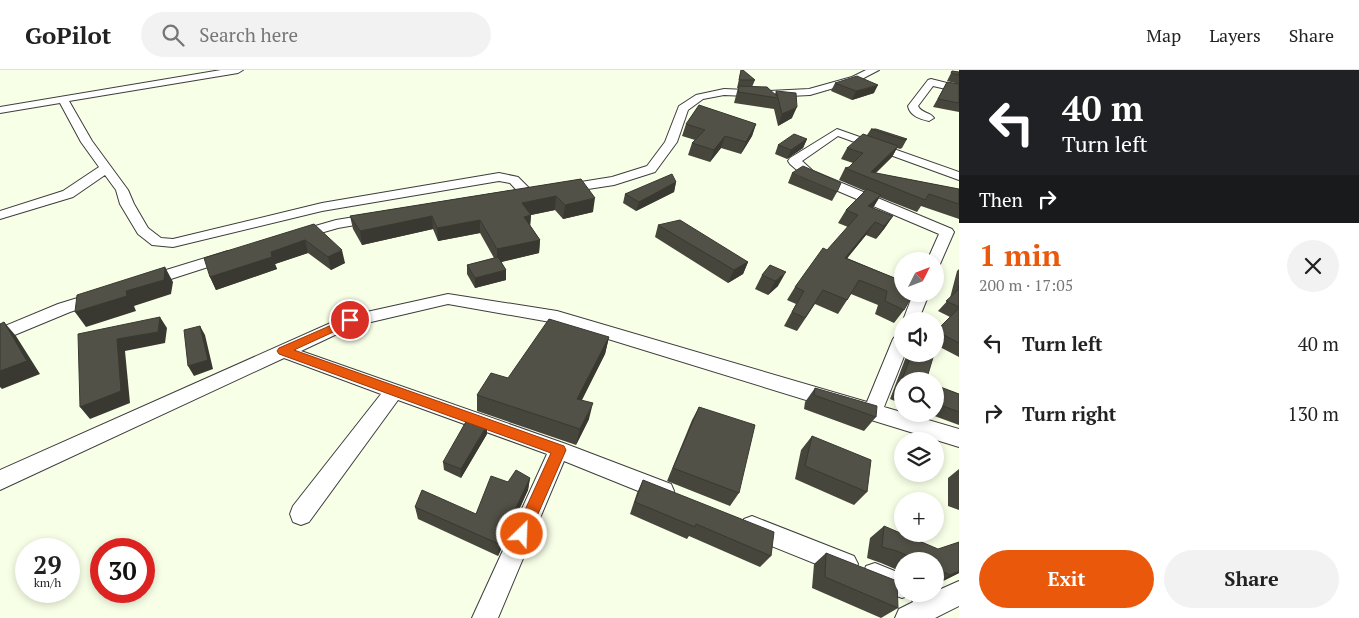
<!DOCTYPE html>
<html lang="en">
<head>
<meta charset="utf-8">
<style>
	body { margin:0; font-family:"PT Serif",serif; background:#f2f2f2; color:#222; height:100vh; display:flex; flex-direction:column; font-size:19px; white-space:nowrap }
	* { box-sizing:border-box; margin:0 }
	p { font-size:16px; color:#767676 }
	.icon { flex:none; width:28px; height:28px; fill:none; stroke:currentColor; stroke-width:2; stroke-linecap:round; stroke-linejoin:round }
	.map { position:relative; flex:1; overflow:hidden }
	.details { display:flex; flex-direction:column; background:#fff; width:400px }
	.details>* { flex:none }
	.banner { background:#202124; color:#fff; overflow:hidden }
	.needle { width:32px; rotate:48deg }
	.buttons { position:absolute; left:894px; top:182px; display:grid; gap:10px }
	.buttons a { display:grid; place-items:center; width:50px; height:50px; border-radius:50%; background:#fff; box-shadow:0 2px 8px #0003; font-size:25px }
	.speed { position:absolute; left:15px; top:468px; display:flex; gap:10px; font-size:25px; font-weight:700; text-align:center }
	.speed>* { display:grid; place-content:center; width:65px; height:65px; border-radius:50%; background:#fff; box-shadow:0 2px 8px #0003; line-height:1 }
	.speed small { font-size:12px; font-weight:400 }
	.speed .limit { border:8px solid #d22; background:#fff; color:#111 }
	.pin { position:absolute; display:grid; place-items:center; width:42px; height:42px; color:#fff; margin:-21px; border:2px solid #fff; border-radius:50%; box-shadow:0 1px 5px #0007 }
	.me { position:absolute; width:55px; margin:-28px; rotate:24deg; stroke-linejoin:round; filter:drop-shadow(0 0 4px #0008) }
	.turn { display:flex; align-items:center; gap:18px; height:105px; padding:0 20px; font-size:22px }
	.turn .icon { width:65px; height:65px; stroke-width:2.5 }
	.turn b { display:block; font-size:35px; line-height:42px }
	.then { display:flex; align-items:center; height:48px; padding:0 20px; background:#0003; gap:10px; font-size:19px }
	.round { display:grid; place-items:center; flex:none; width:52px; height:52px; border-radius:26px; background:#f2f2f2 }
	.summary { display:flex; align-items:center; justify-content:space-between; height:85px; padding:0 20px }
	h1 { font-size:30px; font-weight:700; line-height:38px; color:#ea580c }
	.primary-button { display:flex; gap:10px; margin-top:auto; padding:10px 20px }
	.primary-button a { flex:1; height:58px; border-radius:30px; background:#ea580c; color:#fff; font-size:20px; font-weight:700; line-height:58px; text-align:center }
	.primary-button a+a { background:#f2f2f2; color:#222 }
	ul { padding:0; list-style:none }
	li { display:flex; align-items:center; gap:15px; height:70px; padding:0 20px }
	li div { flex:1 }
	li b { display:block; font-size:19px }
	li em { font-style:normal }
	header { display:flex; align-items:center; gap:30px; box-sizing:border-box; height:70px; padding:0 25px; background:#fff; border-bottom:1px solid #e0e0e0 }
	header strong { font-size:24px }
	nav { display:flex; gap:28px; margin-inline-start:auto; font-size:18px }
	.search { width:350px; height:45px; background:#f2f2f2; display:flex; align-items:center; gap:12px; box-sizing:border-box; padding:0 18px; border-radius:28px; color:#767676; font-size:19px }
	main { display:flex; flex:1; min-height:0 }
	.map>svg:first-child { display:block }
</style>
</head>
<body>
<header>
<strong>GoPilot</strong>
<div class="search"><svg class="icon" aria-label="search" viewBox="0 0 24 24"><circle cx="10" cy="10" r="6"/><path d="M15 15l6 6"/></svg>Search here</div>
<nav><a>Map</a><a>Layers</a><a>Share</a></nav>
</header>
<main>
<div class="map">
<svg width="959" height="548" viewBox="0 0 959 548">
	<rect width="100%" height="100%" fill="#f8ffe7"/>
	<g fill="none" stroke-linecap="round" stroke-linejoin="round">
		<defs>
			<path id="minor" d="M 221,0 L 243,0 L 238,3 L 69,31 L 92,71 L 128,120 L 134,134 L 148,158 L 161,168 L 173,169 L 322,133 L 499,103 L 518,107 L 535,124 L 533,127 L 523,127 L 510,113 L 499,111 L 322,141 L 173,177 L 152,175 L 138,164 L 120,134 L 116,120 L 105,105 L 73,127 L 0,149 L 0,141 L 63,121 L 99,97 L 81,72 L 60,33 L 0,43 L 0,37 Z
				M 866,0 L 879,0 L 858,11 L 810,25 L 769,27 L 724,25 L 703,29 L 688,40 L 677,72 L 655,102 L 614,115 L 562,123 L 556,119 L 562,115 L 612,107 L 647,96 L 665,72 L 679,36 L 696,25 L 724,19 L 769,21 L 809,19 L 852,7 Z
				M 931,9 L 959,16 L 959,22 L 933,16 L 918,36 C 921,43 930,42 934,48 L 929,51 C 920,49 910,46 908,36 L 928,10 Z
				M 837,59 L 959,102 L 959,110 L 838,66 L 802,91 L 813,101 L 952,159 L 954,162 L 940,194 L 935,196 L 935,191 L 927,191 L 939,164 L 805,107 L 790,94 L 788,91 L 790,88 Z
				M 373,144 L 378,145 L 380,148 L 378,151 L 338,158 L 296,170 L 291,169 L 289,166 L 291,163 L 336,150 Z
				M 228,181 L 233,183 L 235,186 L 233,189 L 146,217 L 140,216 L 138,212 L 140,208 Z
				M 97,222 L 103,223 L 105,227 L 103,231 L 70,242 L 0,271 L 0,258 L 58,234 Z
				M 448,224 L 557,241 L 867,332 L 893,269 L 896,265 L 902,263 L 902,284 L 905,284 L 884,337 L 959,359 L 959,377 L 556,253 L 448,234 L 354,256 L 301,281 L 566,374 L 671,414 L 674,421 L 671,428 L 663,431 L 564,391 L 498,548 L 472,548 L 547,384 L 398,330 L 309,452 L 301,455 L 293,452 L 290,444 L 293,436 L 381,324 L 284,288 L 0,420 L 0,400 L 344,247 Z
				M 913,224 L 929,224 L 918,251 L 902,253 Z
				M 752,446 L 854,486 L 858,494 L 854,502 L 846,506 L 744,465 L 741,457 L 744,449 Z
				M 875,493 L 902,504 L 902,524 L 935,524 L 935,516 L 941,519 L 959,511 L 959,536 L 935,548 L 895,548 L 899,539 L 913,532 L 910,525 L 902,528 L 866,514 L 863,505 L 866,496 Z"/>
		</defs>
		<use href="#minor" stroke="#3d3d3d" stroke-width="2"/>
		<use href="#minor" fill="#fff" fill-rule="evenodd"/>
	</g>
	<path fill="#47463d" d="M 741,0 L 755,10 L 752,17 L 775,24 L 776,21 L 792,48 L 778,56 L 774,39 L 734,33 L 738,18 L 737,18 Z
		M 952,1 L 959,2 L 959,14 L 947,11 Z
		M 947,12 L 959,14 L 959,42 L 933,37 Z
		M 835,13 L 874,23 L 852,30 L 831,21 Z
		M 686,54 L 756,54 L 752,66 L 741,84 L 721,78 L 710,92 L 688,85 L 692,73 L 695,70 L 682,66 Z
		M 871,59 L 907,69 L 902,78 L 900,79 L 897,78 L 892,87 L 876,103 L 959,119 L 959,149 L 921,136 L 917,142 L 879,127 L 873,138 L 893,146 L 884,159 L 876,169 L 866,165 L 847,188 L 902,211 L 904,240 L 894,253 L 875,244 L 878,235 L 851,224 L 838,244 L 815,234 L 797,261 L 784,256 L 796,234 L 787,230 L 795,217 L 848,157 L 838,153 L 846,140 L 865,121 L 839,110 L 845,98 L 849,97 L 853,93 L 841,89 L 847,78 L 867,65 Z
		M 807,69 L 803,78 L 787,89 L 775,84 L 778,75 Z
		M 792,103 L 837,122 L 832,131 L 788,113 Z
		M 581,109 L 593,142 L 563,149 L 555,140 L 531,145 L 530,155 L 540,170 L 539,183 L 501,192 L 506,200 L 506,210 L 475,218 L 467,204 L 467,195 L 494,188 L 480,163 L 438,171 L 433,159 L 362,175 L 353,159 L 350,146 Z
		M 676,112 L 674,122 L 636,141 L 623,133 L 625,124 Z
		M 314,154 L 345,193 L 331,200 L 308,183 L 275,194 L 277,199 L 216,220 L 210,207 Z
		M 658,155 L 748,192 L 743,204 L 728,213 L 655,167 Z
		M 770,195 L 778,216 L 768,225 L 755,219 L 762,205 Z
		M 959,199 L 959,287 L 936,275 L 935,262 L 950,247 L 938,241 L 950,228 L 957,201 Z
		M 609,267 L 605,284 L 582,330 L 589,349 L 576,375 L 477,341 L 477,325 L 508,308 Z
		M 907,284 L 934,284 L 902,311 L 902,334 L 890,329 Z
		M 935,315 L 959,324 L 959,355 L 929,344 L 935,344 Z
		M 815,318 L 876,347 L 864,361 L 804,339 L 805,332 Z
		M 699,337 L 739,423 L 730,436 L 667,411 L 692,350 Z
		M 487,364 L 461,408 L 444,400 L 443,392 Z
		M 812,366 L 867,422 L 854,435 L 795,409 L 801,380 Z
		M 959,399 L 959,440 L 948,436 L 948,408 Z
		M 530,408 L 528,420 L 498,486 L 418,449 L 415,437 L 476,444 L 508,412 Z
		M 643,410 L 771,486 L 760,497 L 689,466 L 687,469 L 630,444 L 637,423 Z
		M 884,456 L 959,503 L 935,515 L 935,491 L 902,491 L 902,502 L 881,493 L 867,488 L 870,468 Z
		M 826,483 L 898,538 L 881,548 L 812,518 L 814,494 Z"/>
	<path fill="#393932" d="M 878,15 L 874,23 L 852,30 L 856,21 Z
		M 797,37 L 792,48 L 778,56 L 782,44 Z
		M 756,54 L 752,66 L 741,84 L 746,72 Z
		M 725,66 L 721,78 L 710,92 L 714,80 Z
		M 807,69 L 803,78 L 787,89 L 791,80 Z
		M 898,76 L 892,87 L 870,108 L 871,102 Z
		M 676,112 L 674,122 L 636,141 L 639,132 Z
		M 881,125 L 873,138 L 868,136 Z
		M 556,126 L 555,140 L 521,147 L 522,133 Z
		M 595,128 L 593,142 L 563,149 L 565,135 Z
		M 531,145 L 530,158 L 524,147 Z
		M 432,146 L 433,159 L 362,175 L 360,161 Z
		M 893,146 L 884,159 L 876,169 L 884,156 Z
		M 480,150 L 480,163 L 438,171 L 437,158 Z
		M 875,152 L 866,165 L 837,201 L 845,188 Z
		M 305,170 L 308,183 L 275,194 L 277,199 L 216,220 L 210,207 L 271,182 Z
		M 540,170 L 539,183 L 497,193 L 497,179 Z
		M 342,180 L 345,193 L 331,200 L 328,187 Z
		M 748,192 L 743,204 L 728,213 L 734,200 Z
		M 165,197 L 173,212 L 171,224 L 134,236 L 136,241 L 86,257 L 75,242 L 126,221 Z
		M 506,200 L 506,210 L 475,218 L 475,208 Z
		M 786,202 L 778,216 L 768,225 L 775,211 Z
		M 160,247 L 167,258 L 165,273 L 125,281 L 130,333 L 90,349 L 80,337 L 117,269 Z
		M 4,252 L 16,266 L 40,304 L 2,319 L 0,317 L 0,301 Z
		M 200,256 L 205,265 L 213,299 L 194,306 L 188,296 Z
		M 609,267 L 605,284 L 574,345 L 577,329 Z
		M 593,333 L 589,349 L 576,375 L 580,359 Z
		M 487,355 L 487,364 L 461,408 L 461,399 Z
		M 530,408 L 528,420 L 498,486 L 499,474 Z
		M 959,501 L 959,503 L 935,515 L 950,505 Z"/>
	<path fill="#525147" stroke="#393932" d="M 741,0 L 743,0 L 755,10 L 739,10 Z
		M 952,1 L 959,2 L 959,5 L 951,3 Z
		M 857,6 L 878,15 L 856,21 L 835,13 Z
		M 947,12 L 959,14 L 959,33 L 938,29 Z
		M 739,16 L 767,17 L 778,27 L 776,21 L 796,23 L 797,37 L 782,44 L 778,28 L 738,22 Z
		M 699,35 L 756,54 L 746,72 L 725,66 L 714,80 L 692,73 L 705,60 L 686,54 Z
		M 871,59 L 876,59 L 907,69 L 905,70 Z
		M 794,64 L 807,69 L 791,80 L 778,75 Z
		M 863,64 L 898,76 L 871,102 L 959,119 L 959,134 L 929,124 L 925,130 L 845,98 L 849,97 L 863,83 L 847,78 Z
		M 803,96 L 841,113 L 837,122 L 792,103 Z
		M 672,104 L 676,112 L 639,132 L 625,124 Z
		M 581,109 L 595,128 L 565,135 L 556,126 L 522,133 L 531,145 L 524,147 L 540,170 L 497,179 L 480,150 L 437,158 L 432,146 L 360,161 L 350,146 Z
		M 867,119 L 881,125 L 868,136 L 893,146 L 884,156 L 875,152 L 845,188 L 902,211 L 902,224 L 913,224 L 904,240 L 885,231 L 887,221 L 859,210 L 847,230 L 823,220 L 805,248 L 792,242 L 804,221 L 795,217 L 823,178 L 827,180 L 858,145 L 846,140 Z
		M 680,150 L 748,192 L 734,200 L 658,155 Z
		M 314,154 L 342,180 L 328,187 L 305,170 L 271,182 L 272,187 L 210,207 L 204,188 Z
		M 498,187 L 506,200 L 475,208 L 467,195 Z
		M 770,195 L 786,202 L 775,211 L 762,205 Z
		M 165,197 L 164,210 L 126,221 L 127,226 L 75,242 L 77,225 Z
		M 959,215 L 959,237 L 946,231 L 958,220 Z
		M 959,238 L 959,273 L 940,263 L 935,279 L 935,262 Z
		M 160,247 L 158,262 L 117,269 L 121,321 L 80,337 L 78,264 Z
		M 549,249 L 609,267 L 577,329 L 593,333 L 580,359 L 477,325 L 491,303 L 508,308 Z
		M 4,252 L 27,291 L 0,301 L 0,254 Z
		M 200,256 L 208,290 L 188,296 L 184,260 Z
		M 912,284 L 934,284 L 926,311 L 902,311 L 902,321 L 898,319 Z
		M 935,315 L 959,324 L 959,342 L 935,333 Z
		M 815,318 L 877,336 L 876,347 L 814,325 Z
		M 699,337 L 755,355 L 739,423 L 673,398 Z
		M 468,348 L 487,355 L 461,399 L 443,392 Z
		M 812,366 L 871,390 L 867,422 L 805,396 Z
		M 516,400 L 530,408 L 499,474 L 415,437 L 422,420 L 476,444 L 491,406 L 508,412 Z
		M 643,410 L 774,462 L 771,486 L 696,454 L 695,457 L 635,432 Z
		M 884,456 L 938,479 L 959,472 L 959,501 L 950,505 L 935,498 L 935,491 L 919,491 L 897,481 L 882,477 Z
		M 826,483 L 897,511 L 898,538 L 825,507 Z"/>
	<path fill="#ea580c" stroke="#983908" d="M 350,247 L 353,248 L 355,250 L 353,253 L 294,280 L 564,376 L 566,380 L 527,469 L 522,472 L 517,469 L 514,464 L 551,383 L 279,284 L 277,281 L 279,278 Z"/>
</svg>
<div class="buttons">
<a><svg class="needle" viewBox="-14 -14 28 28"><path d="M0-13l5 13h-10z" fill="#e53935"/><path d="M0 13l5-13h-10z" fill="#767676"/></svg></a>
<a><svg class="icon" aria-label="sound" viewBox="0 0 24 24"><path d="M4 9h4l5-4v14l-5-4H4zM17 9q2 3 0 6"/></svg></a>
<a><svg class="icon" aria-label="search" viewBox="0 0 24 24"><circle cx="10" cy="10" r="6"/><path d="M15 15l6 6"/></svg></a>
<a><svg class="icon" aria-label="layers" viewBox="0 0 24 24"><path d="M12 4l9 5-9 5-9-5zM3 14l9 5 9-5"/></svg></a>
<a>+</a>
<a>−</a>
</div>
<div class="speed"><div>29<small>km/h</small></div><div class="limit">30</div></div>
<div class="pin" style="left:350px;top:250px;background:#d93025"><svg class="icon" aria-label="arrive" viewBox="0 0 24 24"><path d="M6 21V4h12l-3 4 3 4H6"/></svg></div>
<svg class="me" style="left:522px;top:464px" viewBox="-20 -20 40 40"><circle r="17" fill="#ea580c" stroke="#fff" stroke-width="3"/><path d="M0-11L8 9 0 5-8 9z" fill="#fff"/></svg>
</div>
<section class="details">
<div class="banner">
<div class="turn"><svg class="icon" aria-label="left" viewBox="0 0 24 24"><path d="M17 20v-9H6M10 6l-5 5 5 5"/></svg><div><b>40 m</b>Turn left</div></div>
<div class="then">Then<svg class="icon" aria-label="right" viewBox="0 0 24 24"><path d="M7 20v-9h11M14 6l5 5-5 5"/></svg></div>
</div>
<div class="summary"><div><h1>1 min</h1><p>200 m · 17:05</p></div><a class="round"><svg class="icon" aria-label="close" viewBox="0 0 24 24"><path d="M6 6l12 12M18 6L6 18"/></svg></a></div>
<ul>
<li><svg class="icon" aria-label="left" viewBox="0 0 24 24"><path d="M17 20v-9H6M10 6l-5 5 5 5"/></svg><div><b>Turn left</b></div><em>40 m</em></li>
<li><svg class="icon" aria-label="right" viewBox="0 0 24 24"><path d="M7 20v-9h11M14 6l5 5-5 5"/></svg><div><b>Turn right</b></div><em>130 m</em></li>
</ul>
<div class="primary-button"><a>Exit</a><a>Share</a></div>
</section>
</main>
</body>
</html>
